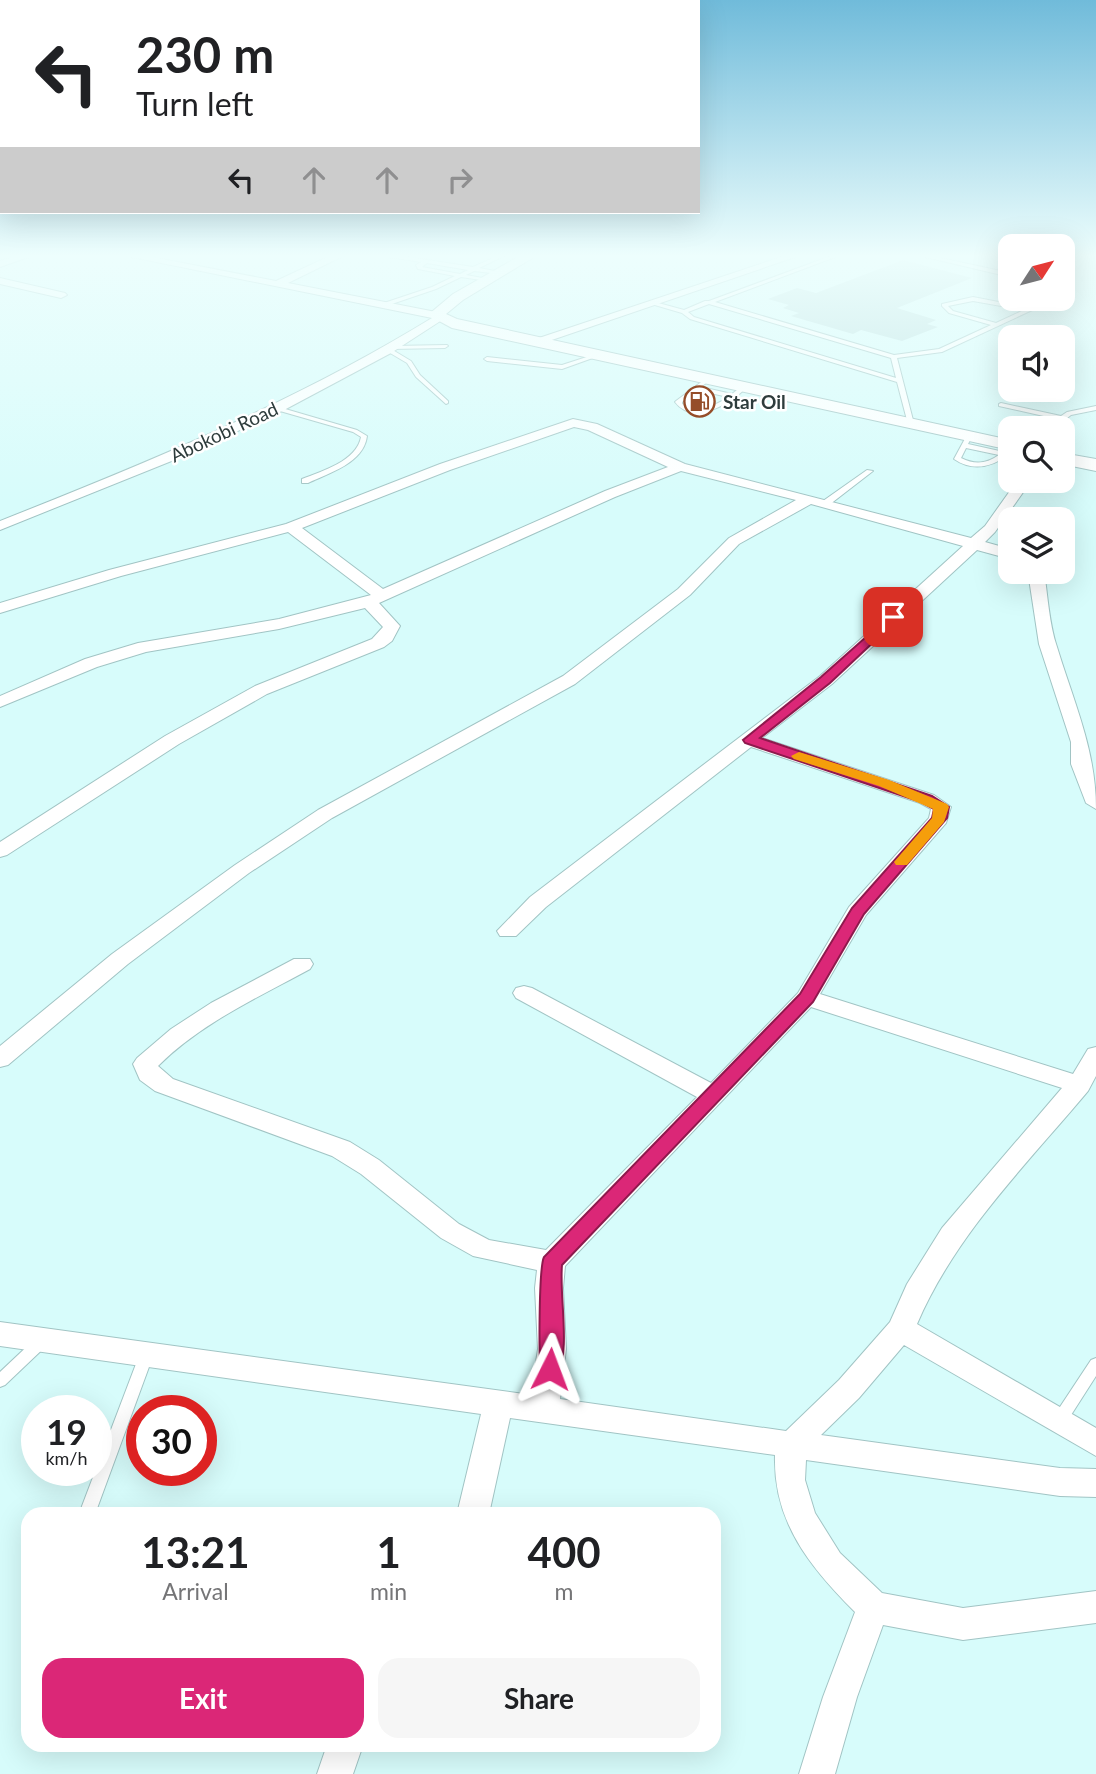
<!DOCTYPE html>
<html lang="en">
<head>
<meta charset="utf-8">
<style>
	body { margin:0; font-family:Lato,sans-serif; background:#f6f6f6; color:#202124; height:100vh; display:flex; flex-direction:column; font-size:26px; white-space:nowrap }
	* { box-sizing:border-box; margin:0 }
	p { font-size:23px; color:#757577 }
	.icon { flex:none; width:38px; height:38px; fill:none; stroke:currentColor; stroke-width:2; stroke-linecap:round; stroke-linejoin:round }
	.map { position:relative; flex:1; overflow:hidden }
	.panel { position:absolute; left:21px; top:1507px; width:700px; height:245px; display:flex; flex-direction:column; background:#fff; border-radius:21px; box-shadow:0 7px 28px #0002 }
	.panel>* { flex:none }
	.banner { position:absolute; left:0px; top:0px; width:700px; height:214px; box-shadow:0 7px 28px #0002; background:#fff; color:#202124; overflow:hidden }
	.needle { width:46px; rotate:54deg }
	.controls { position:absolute; left:998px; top:234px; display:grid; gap:14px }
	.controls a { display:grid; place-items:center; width:77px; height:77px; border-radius:14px; background:#fff; box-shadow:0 7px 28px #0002; font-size:35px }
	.speed { position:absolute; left:21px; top:1395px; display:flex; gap:14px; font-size:35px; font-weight:700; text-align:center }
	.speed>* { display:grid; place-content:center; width:91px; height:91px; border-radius:50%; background:#fff; box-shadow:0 7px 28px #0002; line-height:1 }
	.speed small { font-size:18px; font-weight:400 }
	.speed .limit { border:10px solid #d22; background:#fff; color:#111 }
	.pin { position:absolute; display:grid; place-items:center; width:60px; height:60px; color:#fff; margin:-30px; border-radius:14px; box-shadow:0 4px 10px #0006 }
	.me { position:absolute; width:77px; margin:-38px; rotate:3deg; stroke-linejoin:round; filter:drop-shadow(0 0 5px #0008) }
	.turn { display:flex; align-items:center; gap:24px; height:147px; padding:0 21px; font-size:32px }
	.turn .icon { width:91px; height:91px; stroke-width:2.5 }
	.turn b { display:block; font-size:49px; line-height:60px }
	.lanes { display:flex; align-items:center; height:66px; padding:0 21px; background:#0003; justify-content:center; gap:35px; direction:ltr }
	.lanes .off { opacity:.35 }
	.eta { display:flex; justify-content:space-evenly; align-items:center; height:119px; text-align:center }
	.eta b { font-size:42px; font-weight:700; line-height:49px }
	.cta { display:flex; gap:14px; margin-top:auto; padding:14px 21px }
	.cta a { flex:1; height:80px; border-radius:21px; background:#db2777; color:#fff; font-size:28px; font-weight:700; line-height:80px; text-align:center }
	.cta a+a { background:#f6f6f6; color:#202124 }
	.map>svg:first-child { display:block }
</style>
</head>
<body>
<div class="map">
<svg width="1096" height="1774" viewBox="0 0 1096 1774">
	<rect width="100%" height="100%" fill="#d7fcfb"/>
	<path fill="#bce0e0" d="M 903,260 L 972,278 L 897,308 L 936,320 L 927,324 L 938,327 L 902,341 L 861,330 L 853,334 L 791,316 L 799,313 L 783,308 L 789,305 L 768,299 L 797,288 L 816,293 Z"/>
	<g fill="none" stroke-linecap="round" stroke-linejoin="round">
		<defs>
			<path id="lane" d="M 388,254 L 473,267 L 502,254 L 508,254 L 479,268 L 500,272 L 500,274 L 474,271 L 466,275 L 488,279 L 488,281 L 461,277 L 436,289 L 383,307 L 380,305 L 381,304 L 432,287 L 455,276 L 418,269 L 416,265 L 421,262 L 390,257 ZM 427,263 L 468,270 L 460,274 L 422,267 Z
				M 836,254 L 843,254 L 715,302 L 894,355 L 939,349 L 991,325 L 949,313 L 942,306 L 942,304 L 973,297 L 1029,308 L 1048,299 L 1056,299 L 942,352 L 897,358 L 914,424 L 911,426 L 908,424 L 897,382 L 690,319 L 682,313 L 648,303 L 651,301 L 684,310 L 705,301 L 709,301 ZM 973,301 L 1024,310 L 996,323 L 953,311 L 948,306 ZM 709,304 L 891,358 L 896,378 L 694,317 L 688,312 Z
				M 913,254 L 922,254 L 1010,273 L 1010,277 Z
				M 1062,290 L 1065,293 L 1062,295 Z
				M 447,345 L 448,346 L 445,348 L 391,349 L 411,361 L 420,375 L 448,401 L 448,403 L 446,404 L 416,377 L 407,363 L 385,350 L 391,349 L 391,347 L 393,346 Z
				M 596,354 L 601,355 L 562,369 L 487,361 L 484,359 L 487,357 L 562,365 Z
				M 708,377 L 711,379 L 701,387 L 732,394 L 742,386 L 747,387 C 731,403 694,427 675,402 L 676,401 ZM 697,390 L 728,397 C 712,408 700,411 682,404 L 682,402 Z
				M 1001,403 L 1061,416 L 1067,412 L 1096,406 L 1096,410 L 1071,415 L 1053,429 L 1045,429 L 1057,419 L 999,406 L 999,404 Z
				M 275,406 L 357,430 L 367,436 C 364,463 329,473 308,483 L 302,483 L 302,479 C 322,471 357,461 361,437 L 353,432 L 273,409 L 272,408 Z
				M 969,434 L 972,436 L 968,444 L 1004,452 L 1010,448 L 1010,454 C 992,467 973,472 954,459 L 967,435 ZM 966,448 L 999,455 C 986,464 975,465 961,458 Z
				M 867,470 L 873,471 L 829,505 L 823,505 L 823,501 Z
				M 41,1336 L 46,1338 L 48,1342 L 46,1346 L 5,1385 L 0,1387 L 0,1372 L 36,1338 Z
				M 146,1350 L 151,1352 L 153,1356 L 95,1514 L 79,1514 L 139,1356 L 141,1352 Z
				M 1096,1358 L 1096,1376 L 1064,1426 L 1059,1427 L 1054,1426 L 1052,1421 L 1054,1416 L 1091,1360 Z"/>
			<path id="street" d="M 22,254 L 37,254 L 0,267 L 0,261 Z
				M 117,254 L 136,254 L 276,281 L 334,254 L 347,254 L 288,283 L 436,312 L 445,318 L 391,353 L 284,410 L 174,460 L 0,530 L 0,521 C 149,462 295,402 432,318 Z
				M 790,254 L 804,254 L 540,344 L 530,341 Z
				M 0,278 L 65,293 L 67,295 L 61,298 L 0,284 Z
				M 573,419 L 597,424 L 685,464 L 971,538 L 985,526 L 1017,481 L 1031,481 L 995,532 L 985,542 L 1010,549 L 1010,559 L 977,550 L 832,684 L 762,738 L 934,795 L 951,807 L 946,823 L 866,915 L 820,994 L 1073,1074 L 1088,1049 L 1096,1047 L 1096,1076 L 1088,1091 C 1026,1165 955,1235 917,1324 L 1096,1428 L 1096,1456 L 904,1345 L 859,1398 L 821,1435 L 1060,1468 L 1096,1469 L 1096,1497 L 1060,1496 L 806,1460 L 805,1480 L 815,1513 L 840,1553 L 882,1593 L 963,1608 L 1096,1591 L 1096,1623 L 963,1640 L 883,1625 L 857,1697 L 835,1774 L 799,1774 L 823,1697 L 855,1612 C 810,1567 773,1522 775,1455 L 510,1418 L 489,1514 L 457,1514 L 481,1414 L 0,1346 L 0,1322 L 531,1395 L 538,1349 L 535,1288 L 537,1270 L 473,1256 L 441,1238 L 361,1174 L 332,1156 L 155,1091 L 140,1080 L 133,1064 L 137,1058 L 171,1029 L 211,1003 L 294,959 L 310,959 L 313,964 L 310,969 C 257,998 201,1023 158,1066 L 173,1079 L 350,1142 L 379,1160 L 459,1224 L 489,1240 L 546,1250 L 697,1097 L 516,998 L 513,993 L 516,988 L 524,986 L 532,988 L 711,1083 L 798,993 L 849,907 L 929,818 L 931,809 L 920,803 L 751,747 L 546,907 L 516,936 L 500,936 L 497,931 L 530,897 L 820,676 L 963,546 L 811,504 L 739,544 L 690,595 L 575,684 L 332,818 L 249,873 L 128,964 L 8,1065 L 0,1067 L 0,1046 L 112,954 L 235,865 L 318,810 L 563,676 L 678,589 L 729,538 L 796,500 L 681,471 L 615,497 L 379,603 L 400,626 L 392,641 L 384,647 L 267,694 L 179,744 L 7,855 L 0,857 L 0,842 L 165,736 L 255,686 L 372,639 L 383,627 L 365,608 L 279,629 L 146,652 L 97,667 L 0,707 L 0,696 L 85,659 L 138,643 L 279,619 L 371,595 L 288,532 L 121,576 L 0,613 L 0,603 L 109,570 L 286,524 L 440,464 ZM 574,427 L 588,430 L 668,467 L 605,491 L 383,589 L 302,528 L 450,470 ZM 811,1007 L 1062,1088 L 942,1228 L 907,1284 L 890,1322 L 839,1380 L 786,1431 L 560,1399 L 566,1349 L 563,1288 L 565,1266 Z
				M 1028,572 L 1044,572 C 1048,597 1049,624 1057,647 C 1074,703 1096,750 1096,809 L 1086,803 L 1071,764 L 1071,742 L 1039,644 Z
				M 327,1745 L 363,1745 L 353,1774 L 317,1774 Z"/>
			<path id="secondary" d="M 523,254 L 539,254 L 463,300 L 446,314 L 457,319 L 1010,440 L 1010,450 L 452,328 L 428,315 L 453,294 Z
				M 1062,453 L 1096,459 L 1096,471 L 1062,464 Z"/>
		</defs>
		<use href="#lane" stroke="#a1c4c4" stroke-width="2"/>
		<use href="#street" stroke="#a1c4c4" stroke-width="2"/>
		<use href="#secondary" stroke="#a1c4c4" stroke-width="2"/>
		<use href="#lane" fill="#fff" fill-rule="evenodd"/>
		<use href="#street" fill="#fff" fill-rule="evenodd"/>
		<use href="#secondary" fill="#fff" fill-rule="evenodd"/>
	</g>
	<linearGradient id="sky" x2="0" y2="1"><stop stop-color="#70bbda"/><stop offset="0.51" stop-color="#edfefd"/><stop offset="1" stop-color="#edfefd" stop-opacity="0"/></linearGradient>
	<rect width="1096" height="502" fill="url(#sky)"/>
	<path fill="#db2777" stroke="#8e194d" stroke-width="2" d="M 893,613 L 897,614 L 897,620 L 830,683 L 760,738 L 932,796 L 949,807 L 947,818 L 864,914 L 813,1002 L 562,1265 C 559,1297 571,1349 557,1376 L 550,1379 L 542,1376 C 538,1367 539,1267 544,1257 L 800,994 L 852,908 L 932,818 L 934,809 L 921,802 L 745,743 L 743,740 L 821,677 Z"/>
	<path fill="#f59e0b" d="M 799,752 L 889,780 L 947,804 L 949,807 L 944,822 L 907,865 L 896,865 L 894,862 L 932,818 L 933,809 L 879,786 L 794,759 L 791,756 Z"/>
	<defs>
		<symbol id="fuel-ring" viewBox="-11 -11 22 22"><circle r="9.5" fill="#fff" stroke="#954d29" stroke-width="1.5"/><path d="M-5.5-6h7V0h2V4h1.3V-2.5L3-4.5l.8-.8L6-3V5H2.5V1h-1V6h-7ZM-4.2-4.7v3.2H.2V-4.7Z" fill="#954d29"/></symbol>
	</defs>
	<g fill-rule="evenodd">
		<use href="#fuel-ring" x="682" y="384" width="35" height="35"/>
	</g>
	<g text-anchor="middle" stroke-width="5" stroke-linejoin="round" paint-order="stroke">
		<g font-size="19" font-weight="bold" fill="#2e3c3c" stroke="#fff" text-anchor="start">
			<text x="723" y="409">Star Oil</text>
		</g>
		<g font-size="19" fill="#2e3c3c" stroke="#fff">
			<text transform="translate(224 432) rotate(-25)" y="7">Abokobi Road</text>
		</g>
	</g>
</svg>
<div class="controls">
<a><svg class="needle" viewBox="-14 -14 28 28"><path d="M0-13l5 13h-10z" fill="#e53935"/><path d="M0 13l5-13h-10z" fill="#757577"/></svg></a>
<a><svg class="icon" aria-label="sound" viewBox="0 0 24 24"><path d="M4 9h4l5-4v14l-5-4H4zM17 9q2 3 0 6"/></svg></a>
<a><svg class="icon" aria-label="search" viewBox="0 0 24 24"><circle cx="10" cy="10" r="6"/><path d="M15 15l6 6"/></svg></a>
<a><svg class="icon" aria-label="layers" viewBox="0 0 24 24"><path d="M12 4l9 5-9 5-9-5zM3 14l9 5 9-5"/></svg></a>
</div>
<div class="speed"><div>19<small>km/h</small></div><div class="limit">30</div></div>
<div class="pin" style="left:893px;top:617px;background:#d93025"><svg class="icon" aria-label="arrive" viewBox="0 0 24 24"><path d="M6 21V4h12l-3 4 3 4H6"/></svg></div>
<svg class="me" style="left:550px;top:1369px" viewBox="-20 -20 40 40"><path d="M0-17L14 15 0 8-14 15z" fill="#db2777" stroke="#fff" stroke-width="4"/></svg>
<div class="banner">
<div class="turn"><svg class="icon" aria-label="left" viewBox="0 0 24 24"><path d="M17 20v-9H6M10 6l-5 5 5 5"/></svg><div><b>230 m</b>Turn left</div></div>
<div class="lanes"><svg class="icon" aria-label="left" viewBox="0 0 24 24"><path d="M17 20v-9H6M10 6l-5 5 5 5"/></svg><svg class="icon off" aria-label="ahead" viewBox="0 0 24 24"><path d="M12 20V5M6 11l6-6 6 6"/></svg><svg class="icon off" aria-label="ahead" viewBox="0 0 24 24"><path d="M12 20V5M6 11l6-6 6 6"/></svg><svg class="icon off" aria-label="right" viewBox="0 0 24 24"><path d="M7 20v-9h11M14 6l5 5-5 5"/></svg></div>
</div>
<section class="panel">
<div class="eta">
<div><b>13:21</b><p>Arrival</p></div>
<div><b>1</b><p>min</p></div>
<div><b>400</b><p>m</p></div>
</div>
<div class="cta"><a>Exit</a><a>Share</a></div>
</section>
</div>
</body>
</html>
